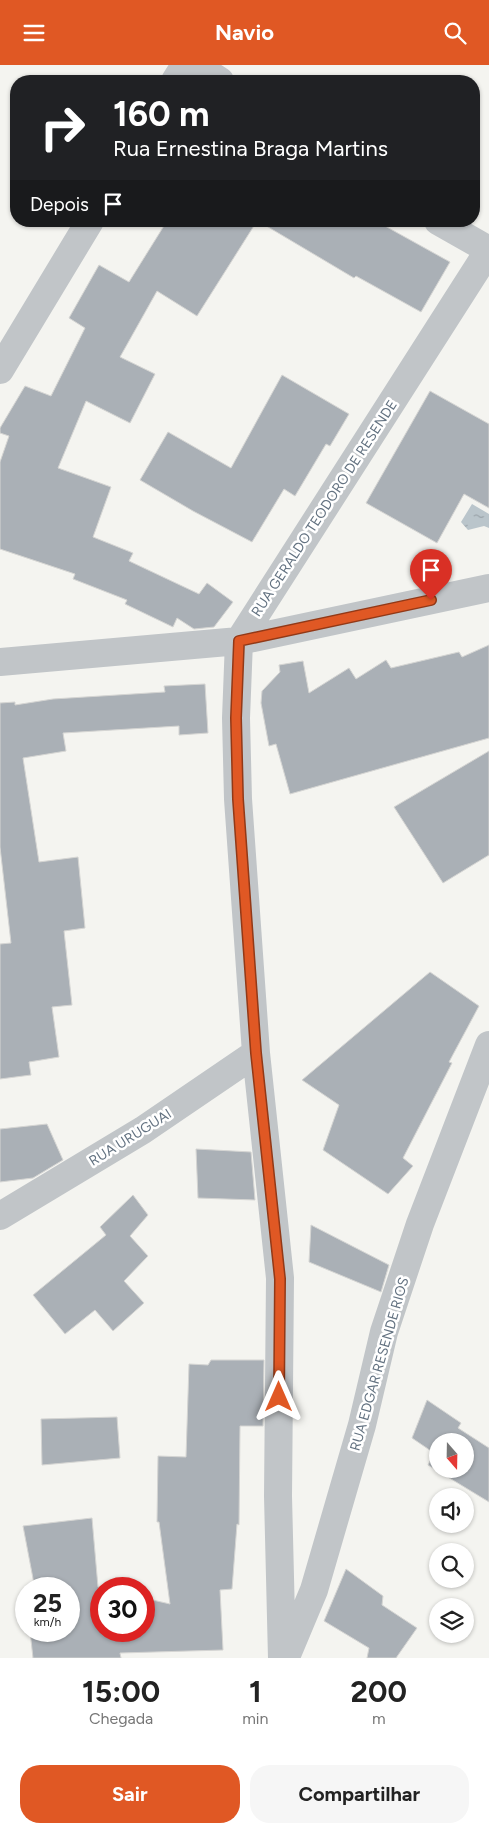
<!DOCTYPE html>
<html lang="pt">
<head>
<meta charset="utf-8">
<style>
	body { margin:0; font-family:Figtree,sans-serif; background:#f6f6f6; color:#222; height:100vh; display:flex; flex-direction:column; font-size:19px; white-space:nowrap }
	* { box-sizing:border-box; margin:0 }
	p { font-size:16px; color:#767676 }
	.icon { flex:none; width:28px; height:28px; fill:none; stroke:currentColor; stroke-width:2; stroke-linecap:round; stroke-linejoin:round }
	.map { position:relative; height:1593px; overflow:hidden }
	.sheet { display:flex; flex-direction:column; background:#fff; flex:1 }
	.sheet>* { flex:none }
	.banner { position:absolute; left:10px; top:10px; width:470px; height:152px; border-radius:20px; box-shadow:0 1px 4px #0004; background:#202124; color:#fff; overflow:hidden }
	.needle { width:32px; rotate:160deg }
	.buttons { position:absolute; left:429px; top:1368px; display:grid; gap:10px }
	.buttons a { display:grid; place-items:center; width:45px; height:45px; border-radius:50%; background:#fff; box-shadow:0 1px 4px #0004; font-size:25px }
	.speed { position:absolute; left:15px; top:1512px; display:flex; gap:10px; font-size:25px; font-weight:700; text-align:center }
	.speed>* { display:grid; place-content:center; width:65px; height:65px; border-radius:50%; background:#fff; box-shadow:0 1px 4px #0004; line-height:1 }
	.speed small { font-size:12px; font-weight:400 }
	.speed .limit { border:8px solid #d22; background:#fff; color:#111 }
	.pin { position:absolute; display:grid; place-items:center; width:42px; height:42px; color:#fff; margin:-51px -21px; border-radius:50% 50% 50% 0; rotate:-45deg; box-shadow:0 0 5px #0007 }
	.pin .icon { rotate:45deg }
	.me { position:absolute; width:55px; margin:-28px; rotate:0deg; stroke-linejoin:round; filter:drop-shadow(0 0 4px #0008) }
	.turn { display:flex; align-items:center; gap:18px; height:105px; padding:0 20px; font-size:22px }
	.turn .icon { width:65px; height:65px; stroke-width:2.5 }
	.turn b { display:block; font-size:35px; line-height:42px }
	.then { display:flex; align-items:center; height:48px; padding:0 20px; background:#0003; gap:10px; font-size:19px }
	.eta { display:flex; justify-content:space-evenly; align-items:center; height:85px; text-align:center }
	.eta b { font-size:30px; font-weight:700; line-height:35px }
	.cta { display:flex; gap:10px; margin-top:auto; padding:10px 20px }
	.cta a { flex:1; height:58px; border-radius:20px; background:#e05824; color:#fff; font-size:20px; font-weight:700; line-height:58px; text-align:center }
	.cta a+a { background:#f6f6f6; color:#222 }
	header { display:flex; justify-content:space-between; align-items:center; height:65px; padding:0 20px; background:#e05824; color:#fff; font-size:22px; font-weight:700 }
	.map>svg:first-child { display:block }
</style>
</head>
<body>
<header><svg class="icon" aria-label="menu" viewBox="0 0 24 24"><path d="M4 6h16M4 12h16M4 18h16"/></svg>Navio<svg class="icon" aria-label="search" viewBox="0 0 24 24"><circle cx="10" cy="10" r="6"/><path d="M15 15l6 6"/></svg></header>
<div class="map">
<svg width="489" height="1593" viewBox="0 0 489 1593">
	<defs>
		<pattern id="water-ripples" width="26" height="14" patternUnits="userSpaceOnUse" patternTransform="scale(1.25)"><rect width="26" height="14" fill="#bac5cb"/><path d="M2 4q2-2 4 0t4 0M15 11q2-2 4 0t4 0" fill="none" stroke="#9ba4aa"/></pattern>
	</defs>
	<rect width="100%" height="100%" fill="#f4f4f0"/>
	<path fill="url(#water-ripples)" d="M 472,439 L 489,449 L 489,463 L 484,461 L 468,465 L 461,457 Z"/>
	<path fill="#aab0b6" stroke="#d5d5d3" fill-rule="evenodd" d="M 167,156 L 257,156 L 197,251 L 157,226 L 120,292 L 155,309 L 130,358 L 86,336 L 58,403 L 111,422 L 93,472 L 133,488 L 129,496 L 199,529 L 207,518 L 233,537 L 214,562 L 194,564 L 177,553 L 173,562 L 125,539 L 127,535 L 73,514 L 75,509 L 0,484 L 0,397 L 9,371 L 0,368 L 0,363 L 25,321 L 51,331 L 85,263 L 69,253 L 99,200 L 129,217 Z
		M 258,156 L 376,156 L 450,197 L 421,247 L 356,211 L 354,213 Z
		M 282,310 L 349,349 L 330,381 L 326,379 L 295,431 L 284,424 L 252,477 L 193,446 L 140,415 L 168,367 L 231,403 Z
		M 430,326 L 489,359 L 489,443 L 464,429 L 437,478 L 366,438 Z
		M 489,580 L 489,673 L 290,729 L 276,679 L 269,681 L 261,638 L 262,626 L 280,607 L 279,600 L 303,596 L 309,628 L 349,603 L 356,614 L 386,595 L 391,603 L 459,587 L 462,592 Z
		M 205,619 L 208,668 L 179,670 L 179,661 L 63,668 L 66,686 L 23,693 L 39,797 L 78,792 L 85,863 L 64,866 L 72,940 L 52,942 L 59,992 L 29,997 L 31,1010 L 0,1014 L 0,879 L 11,878 L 0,782 L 0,638 L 15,637 L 15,640 L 53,634 L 165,627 L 164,621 Z
		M 489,686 L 489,790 L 443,818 L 394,742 Z
		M 430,907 L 479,941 L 449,997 L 452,998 L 403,1093 L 413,1101 L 388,1129 L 323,1085 L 339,1040 L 302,1015 Z
		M 47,1059 L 63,1095 L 33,1113 L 0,1117 L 0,1064 Z
		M 196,1084 L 251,1087 L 255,1135 L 198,1133 Z
		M 133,1130 L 148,1150 L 130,1171 L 148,1191 L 124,1216 L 144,1238 L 113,1266 L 95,1245 L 65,1269 L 33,1230 L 106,1170 L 100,1162 Z
		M 311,1160 L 389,1200 L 381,1227 L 309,1197 Z
		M 211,1295 L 264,1295 L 263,1361 L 240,1361 L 239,1460 L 237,1459 L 232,1524 L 220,1525 L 223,1585 L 120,1588 L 121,1593 L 33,1593 L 30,1566 L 69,1566 L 69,1524 L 35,1524 L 23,1461 L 92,1453 L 98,1522 L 105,1524 L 101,1524 L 101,1566 L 144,1566 L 144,1533 L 170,1539 L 159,1457 L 157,1457 L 158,1391 L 186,1392 L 189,1299 L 208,1300 Z
		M 427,1335 L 461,1358 L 458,1363 L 489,1383 L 489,1437 L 428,1400 L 434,1388 L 412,1373 ZM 438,1376 L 465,1376 L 465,1404 L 438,1404 Z
		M 117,1352 L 120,1393 L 42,1400 L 41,1354 Z
		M 346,1504 L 383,1531 L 382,1540 L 417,1563 L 396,1593 L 367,1593 L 369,1583 L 324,1556 Z"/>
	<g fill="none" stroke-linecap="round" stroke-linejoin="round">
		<path stroke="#c1c5c8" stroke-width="28" d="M 196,0 L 220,16
			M 175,16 L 185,0
			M 438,156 L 489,185
			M 0,305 L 90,156
			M 0,597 L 239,576 L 489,523
			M 0,1151 L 143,1065 L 256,988
			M 286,1592 L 314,1525 L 362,1360 L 384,1267 L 420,1159 L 489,980
			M 282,1593 L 278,1431 L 280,1213 L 256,988 L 238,734 L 236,653 L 239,576 L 489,185"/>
	</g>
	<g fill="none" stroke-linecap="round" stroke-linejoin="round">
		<defs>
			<path id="route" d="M 279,1332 L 280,1214 L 256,988 L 238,734 L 236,653 L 239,576 L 431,535"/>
		</defs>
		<use href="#route" stroke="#923917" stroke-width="12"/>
		<use href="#route" stroke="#e05824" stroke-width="9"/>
	</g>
	<g text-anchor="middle" stroke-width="5" stroke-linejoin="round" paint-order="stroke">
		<g font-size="14" fill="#637281" stroke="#fff">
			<text transform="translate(324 443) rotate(-57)" y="5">RUA GERALDO TEODORO DE RESENDE</text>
			<text transform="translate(130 1072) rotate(-32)" y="5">RUA URUGUAI</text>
			<text transform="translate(379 1299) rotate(-74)" y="5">RUA EDGAR RESENDE RIOS</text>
		</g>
	</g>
</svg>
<div class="buttons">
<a><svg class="needle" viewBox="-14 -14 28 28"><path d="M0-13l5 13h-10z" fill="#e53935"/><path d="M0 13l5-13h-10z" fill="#767676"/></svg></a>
<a><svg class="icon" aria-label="sound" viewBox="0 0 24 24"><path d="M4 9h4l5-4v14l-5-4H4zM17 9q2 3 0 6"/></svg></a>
<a><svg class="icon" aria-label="search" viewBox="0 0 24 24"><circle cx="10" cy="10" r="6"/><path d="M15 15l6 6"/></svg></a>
<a><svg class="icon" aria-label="layers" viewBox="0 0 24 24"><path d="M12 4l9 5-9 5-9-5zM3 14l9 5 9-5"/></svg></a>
</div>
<div class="speed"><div>25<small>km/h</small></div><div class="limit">30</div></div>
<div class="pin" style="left:431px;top:535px;background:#d93025"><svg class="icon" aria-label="arrive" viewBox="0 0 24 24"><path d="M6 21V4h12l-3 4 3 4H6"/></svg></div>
<svg class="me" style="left:279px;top:1332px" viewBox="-20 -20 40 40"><path d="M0-17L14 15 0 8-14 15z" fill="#e05824" stroke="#fff" stroke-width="4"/></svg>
<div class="banner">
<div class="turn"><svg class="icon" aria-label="right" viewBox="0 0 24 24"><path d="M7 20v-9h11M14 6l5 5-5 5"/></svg><div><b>160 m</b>Rua Ernestina Braga Martins</div></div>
<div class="then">Depois<svg class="icon" aria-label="arrive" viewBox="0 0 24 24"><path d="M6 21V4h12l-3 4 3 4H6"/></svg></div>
</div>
</div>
<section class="sheet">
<div class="eta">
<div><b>15:00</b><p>Chegada</p></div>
<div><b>1</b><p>min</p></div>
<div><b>200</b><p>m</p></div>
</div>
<div class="cta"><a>Sair</a><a>Compartilhar</a></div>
</section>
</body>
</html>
